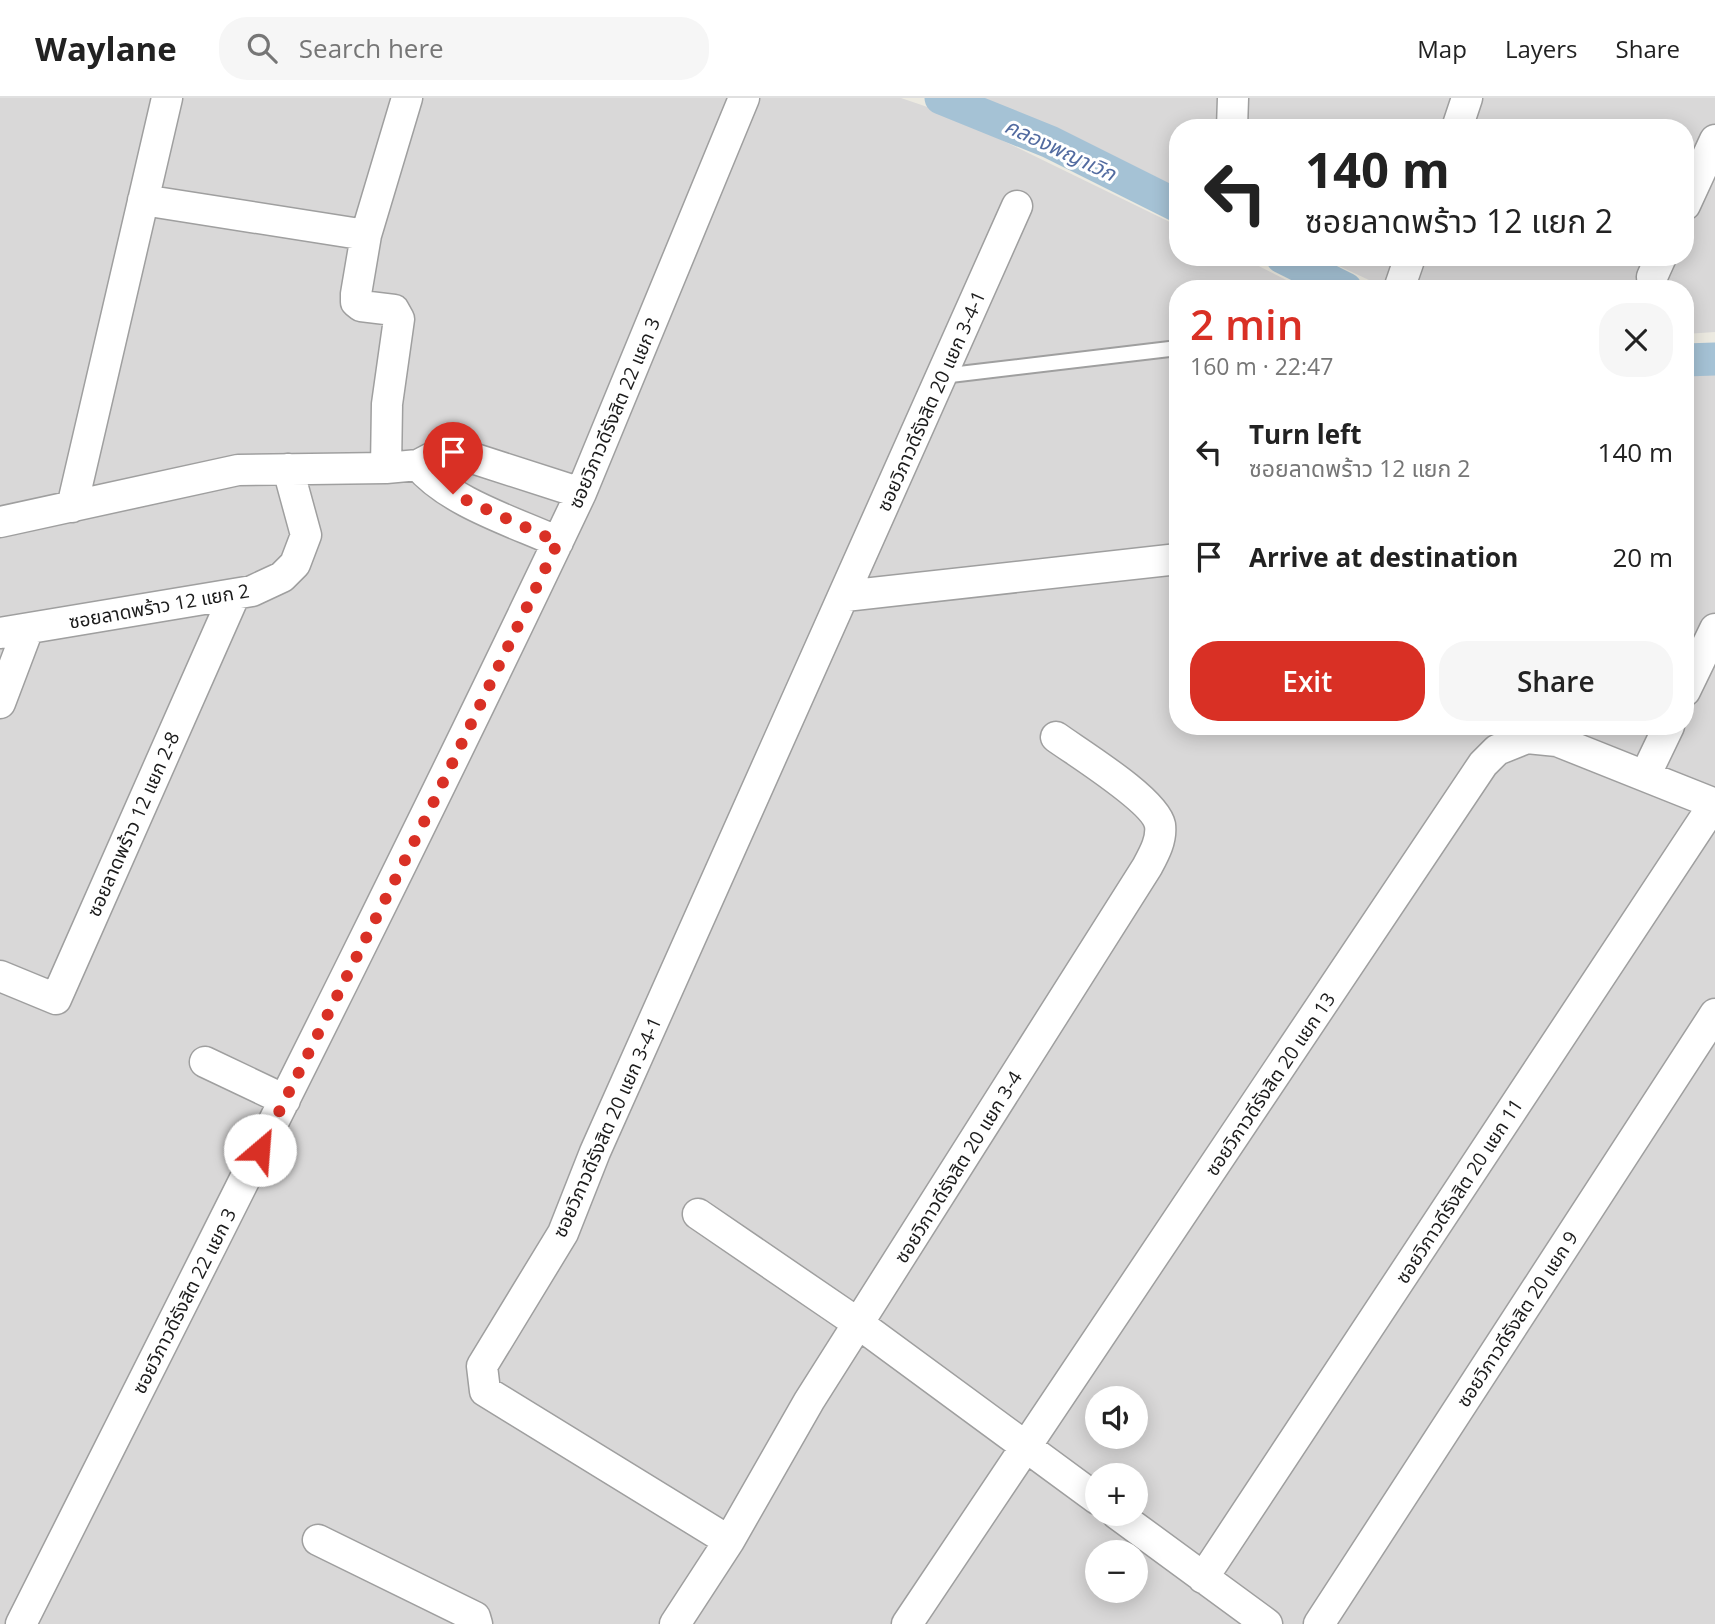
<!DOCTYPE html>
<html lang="en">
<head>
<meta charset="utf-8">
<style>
	body { margin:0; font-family:"Open Sans","Noto Sans Thai",sans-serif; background:#f6f6f6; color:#222; height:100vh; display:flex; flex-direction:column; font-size:26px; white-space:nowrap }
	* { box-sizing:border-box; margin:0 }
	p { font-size:23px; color:#767676 }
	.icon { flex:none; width:38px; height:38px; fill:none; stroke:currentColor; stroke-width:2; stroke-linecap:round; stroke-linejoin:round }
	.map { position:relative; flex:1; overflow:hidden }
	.sheet { position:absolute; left:1169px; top:182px; width:525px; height:455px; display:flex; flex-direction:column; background:#fff; border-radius:28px; box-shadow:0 4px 18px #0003 }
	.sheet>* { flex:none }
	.banner { position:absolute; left:1169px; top:21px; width:525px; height:147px; border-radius:28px; box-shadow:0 4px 18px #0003; background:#fff; color:#222; overflow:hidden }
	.tools { position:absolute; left:1085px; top:1288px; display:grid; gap:14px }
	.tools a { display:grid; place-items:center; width:63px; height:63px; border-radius:50%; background:#fff; box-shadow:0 4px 18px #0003; font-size:35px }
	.pin { position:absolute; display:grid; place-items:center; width:60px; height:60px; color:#fff; margin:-72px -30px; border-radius:50% 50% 50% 0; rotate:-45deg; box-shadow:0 0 7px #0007 }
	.pin .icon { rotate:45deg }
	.me { position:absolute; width:77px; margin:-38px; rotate:27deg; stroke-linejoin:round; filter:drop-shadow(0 0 5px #0008) }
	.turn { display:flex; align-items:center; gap:24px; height:147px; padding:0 21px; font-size:32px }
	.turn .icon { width:91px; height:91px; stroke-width:2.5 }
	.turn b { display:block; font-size:49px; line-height:60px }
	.round { display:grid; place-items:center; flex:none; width:74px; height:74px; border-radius:28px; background:#f6f6f6 }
	.summary { display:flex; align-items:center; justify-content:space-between; height:119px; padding:0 21px }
	h1 { font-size:42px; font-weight:600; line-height:52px; color:#d93025 }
	.primary-button { display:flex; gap:14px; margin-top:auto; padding:14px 21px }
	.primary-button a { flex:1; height:80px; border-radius:28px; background:#d93025; color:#fff; font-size:28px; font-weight:600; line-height:80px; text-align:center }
	.primary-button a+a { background:#f6f6f6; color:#222 }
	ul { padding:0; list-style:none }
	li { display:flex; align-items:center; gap:21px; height:105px; padding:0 21px }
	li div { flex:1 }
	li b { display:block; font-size:26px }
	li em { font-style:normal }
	header { display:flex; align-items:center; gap:42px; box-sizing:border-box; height:98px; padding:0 35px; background:#fff; border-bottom:2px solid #e0e0e0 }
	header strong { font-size:33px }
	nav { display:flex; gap:38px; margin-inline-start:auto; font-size:24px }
	.search { width:490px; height:63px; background:#f6f6f6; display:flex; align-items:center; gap:18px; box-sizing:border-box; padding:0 24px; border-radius:28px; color:#767676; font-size:26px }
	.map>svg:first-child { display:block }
</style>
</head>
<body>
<header>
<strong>Waylane</strong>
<div class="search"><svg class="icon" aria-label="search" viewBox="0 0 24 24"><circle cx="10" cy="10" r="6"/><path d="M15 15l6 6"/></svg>Search here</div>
<nav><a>Map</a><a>Layers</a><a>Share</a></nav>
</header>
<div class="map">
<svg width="1715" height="1526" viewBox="0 0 1715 1526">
	<rect width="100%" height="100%" fill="#eceae1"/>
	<path fill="#d9d8d8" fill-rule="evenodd" d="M 0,0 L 901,0 L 948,16 L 1178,128 L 1178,159 L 1241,159 L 1304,191 L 1178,191 L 1178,628 L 1685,628 L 1685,270 L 1715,268 L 1715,1526 L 0,1526 ZM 1097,1300 L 1136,1300 L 1136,1339 L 1097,1339 ZM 1097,1377 L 1136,1377 L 1136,1416 L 1097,1416 ZM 1097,1454 L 1136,1454 L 1136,1493 L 1097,1493 Z
		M 984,0 L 1715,0 L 1715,234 L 1685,236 L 1685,191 L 1388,191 L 1320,159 L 1685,159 L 1685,30 L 1178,30 L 1178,92 Z"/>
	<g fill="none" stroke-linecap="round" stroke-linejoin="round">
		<path stroke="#a5c2d5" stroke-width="33" d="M 941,0 L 1050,44 L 1178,108
			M 1282,159 L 1346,191
			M 1685,262 L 1715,261"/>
		<defs>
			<path id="lane" d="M 942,278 L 1178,250"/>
			<path id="street" d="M 1232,30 L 1233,0
				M 1457,30 L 1467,0
				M 143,102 L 366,137
				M 1685,107 L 1715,42
				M 1652,179 L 1661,159
				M 1399,191 L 1410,159
				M 418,367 C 449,404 514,424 558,444
				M 386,370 L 387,306 L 399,221 L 394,212 L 361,208 L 356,204 L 356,196 L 366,137 L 407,0
				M 72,409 L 167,0
				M 0,424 L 238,372 L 386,370 L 418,367 L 437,357 L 463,357 L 581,395
				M 845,498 L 1178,461
				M 0,535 L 252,493 L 282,479 L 295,466 L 306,437 L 288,371
				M 1685,593 L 1715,531
				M 0,605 L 28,531
				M 1645,678 L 1669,628
				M 0,878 L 56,901 L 235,496
				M 205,964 L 285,1002
				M 698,1116 L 859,1226 L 1097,1401
				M 1117,1416 L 1267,1526
				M 318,1442 L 475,1519 L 477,1526
				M 729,1443 L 485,1293 L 482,1268 L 563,1135 L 595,1054 L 1017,108
				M 1203,1480 L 1714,706
				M 21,1526 C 210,1150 401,775 581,395 L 744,0
				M 675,1526 L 729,1443 L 809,1303 L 1147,769 C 1154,756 1162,742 1160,727 C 1155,702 1078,655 1056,639
				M 907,1526 L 1483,666 L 1497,652 L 1527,640 L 1557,643 L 1715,706
				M 1319,1526 L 1715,916"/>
		</defs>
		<use href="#lane" stroke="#9f9f9f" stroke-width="18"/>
		<use href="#street" stroke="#9f9f9f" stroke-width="33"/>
		<use href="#lane" stroke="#fff" stroke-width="14"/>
		<use href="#street" stroke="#fff" stroke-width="30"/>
	</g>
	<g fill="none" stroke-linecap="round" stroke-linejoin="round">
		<path stroke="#d93025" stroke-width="12" stroke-dasharray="0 21.6" d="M 260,1052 L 426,720 L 558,444 L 453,396"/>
	</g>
	<g text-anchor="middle" stroke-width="6" stroke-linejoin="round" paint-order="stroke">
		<g font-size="19" fill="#1b1b1b" stroke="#fff">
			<text transform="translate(931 303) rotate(-66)" y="7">ซอยวิภาวดีรังสิต 20 แยก 3-4-1</text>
			<text transform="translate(614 315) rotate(-67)" y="7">ซอยวิภาวดีรังสิต 22 แยก 3</text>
			<text transform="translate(159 508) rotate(-10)" y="7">ซอยลาดพร้าว 12 แยก 2</text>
			<text transform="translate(133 726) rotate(-66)" y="7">ซอยลาดพร้าว 12 แยก 2-8</text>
			<text transform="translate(1270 986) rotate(-56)" y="7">ซอยวิภาวดีรังสิต 20 แยก 13</text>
			<text transform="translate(607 1029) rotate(-66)" y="7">ซอยวิภาวดีรังสิต 20 แยก 3-4-1</text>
			<text transform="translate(958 1069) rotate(-58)" y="7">ซอยวิภาวดีรังสิต 20 แยก 3-4</text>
			<text transform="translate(1459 1093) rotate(-57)" y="7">ซอยวิภาวดีรังสิต 20 แยก 11</text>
			<text transform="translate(184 1203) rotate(-63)" y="7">ซอยวิภาวดีรังสิต 22 แยก 3</text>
			<text transform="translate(1517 1221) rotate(-57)" y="7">ซอยวิภาวดีรังสิต 20 แยก 9</text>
		</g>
		<g font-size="21" font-style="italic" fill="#526ba0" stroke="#fff">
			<text transform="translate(1060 52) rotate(25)" y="7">คลองพญาเวิก</text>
		</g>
	</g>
</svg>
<div class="tools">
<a><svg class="icon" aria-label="sound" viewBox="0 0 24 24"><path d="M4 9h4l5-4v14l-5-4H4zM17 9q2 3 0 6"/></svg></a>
<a>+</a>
<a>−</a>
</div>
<div class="pin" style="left:453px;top:396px;background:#d93025"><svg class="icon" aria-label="arrive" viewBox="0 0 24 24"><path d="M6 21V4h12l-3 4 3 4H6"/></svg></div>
<svg class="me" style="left:260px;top:1052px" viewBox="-20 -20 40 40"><circle r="19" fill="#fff"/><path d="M0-13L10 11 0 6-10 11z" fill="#d93025"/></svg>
<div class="banner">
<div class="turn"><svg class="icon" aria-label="left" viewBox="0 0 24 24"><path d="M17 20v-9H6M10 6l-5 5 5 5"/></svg><div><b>140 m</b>ซอยลาดพร้าว 12 แยก 2</div></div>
</div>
<section class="sheet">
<div class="summary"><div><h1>2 min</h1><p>160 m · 22:47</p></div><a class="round"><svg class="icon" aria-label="close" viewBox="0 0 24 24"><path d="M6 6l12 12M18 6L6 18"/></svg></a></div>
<ul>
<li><svg class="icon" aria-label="left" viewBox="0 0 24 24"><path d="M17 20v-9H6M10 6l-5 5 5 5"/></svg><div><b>Turn left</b><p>ซอยลาดพร้าว 12 แยก 2</p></div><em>140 m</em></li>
<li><svg class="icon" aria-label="arrive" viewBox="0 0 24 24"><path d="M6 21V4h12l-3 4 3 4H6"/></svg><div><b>Arrive at destination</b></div><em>20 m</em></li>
</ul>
<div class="primary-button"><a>Exit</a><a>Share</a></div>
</section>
</div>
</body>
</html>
